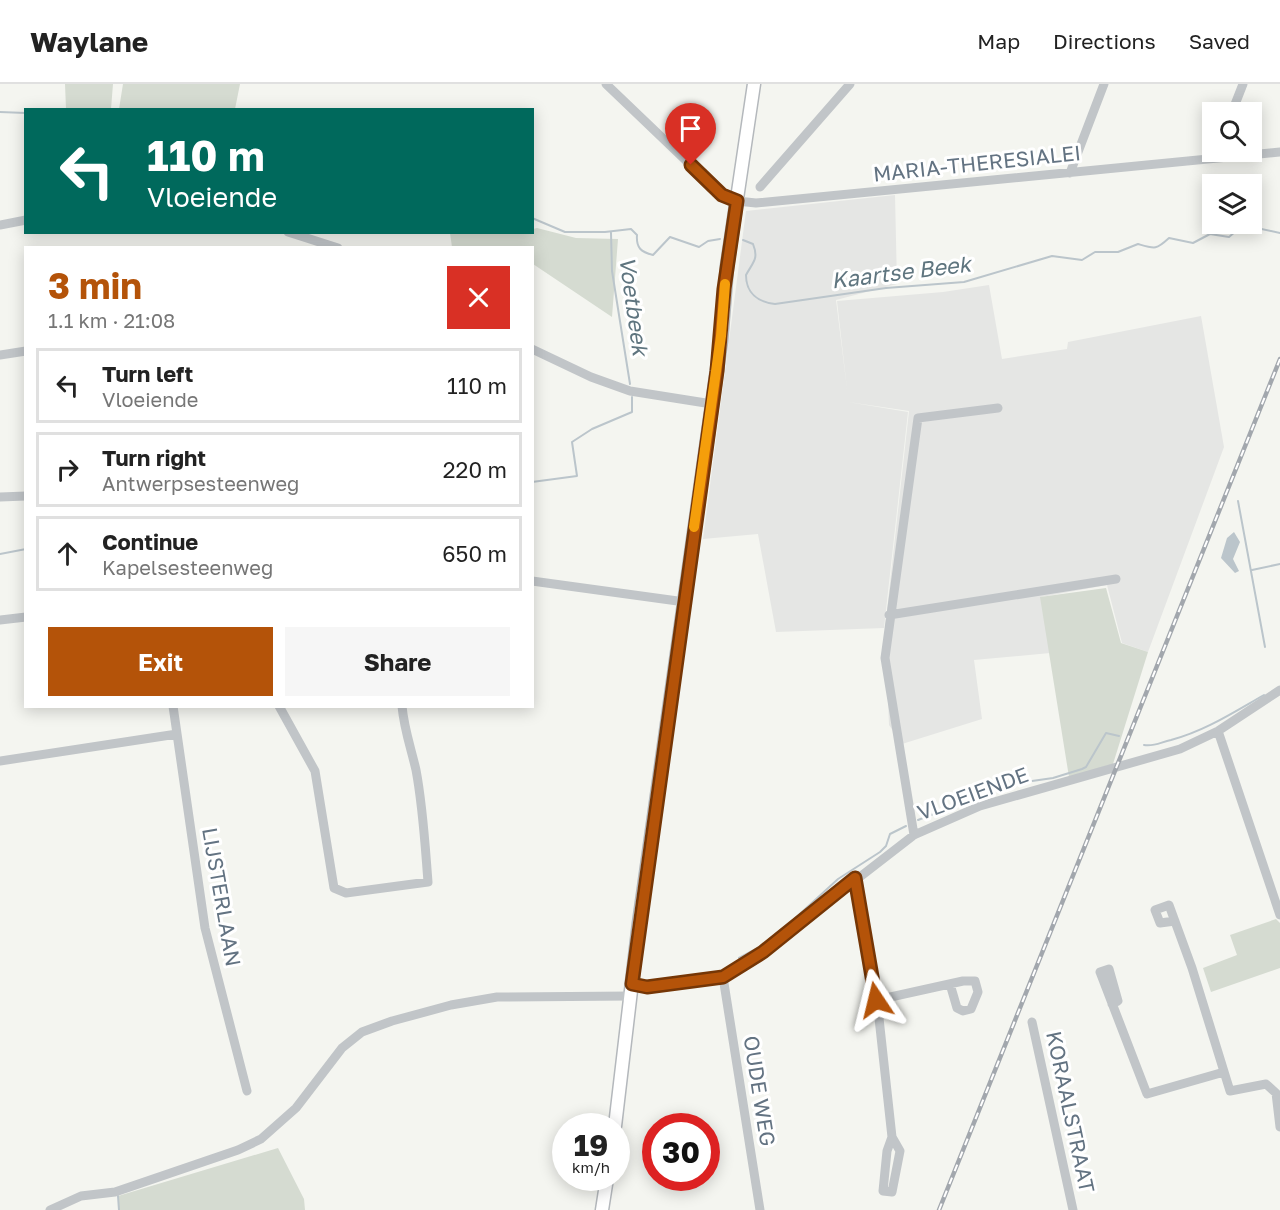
<!DOCTYPE html>
<html lang="en">
<head>
<meta charset="utf-8">
<style>
	body { margin:0; font-family:"Golos Text",sans-serif; background:#f6f6f6; color:#222; height:100vh; display:flex; flex-direction:column; font-size:22px; white-space:nowrap }
	* { box-sizing:border-box; margin:0 }
	p { font-size:20px; color:#767676 }
	.icon { flex:none; width:33px; height:33px; fill:none; stroke:currentColor; stroke-width:2; stroke-linecap:round; stroke-linejoin:round }
	.map { position:relative; flex:1; overflow:hidden }
	.details { position:absolute; left:24px; top:162px; width:510px; height:462px; display:flex; flex-direction:column; background:#fff; border-radius:0px; box-shadow:0 3px 15px #0003 }
	.details>* { flex:none }
	.top-card { position:absolute; left:24px; top:24px; width:510px; height:126px; border-radius:0px; box-shadow:0 3px 15px #0003; background:#00695c; color:#fff; overflow:hidden }
	.tools { position:absolute; left:1202px; top:18px; display:grid; gap:12px }
	.tools a { display:grid; place-items:center; width:60px; height:60px; border-radius:0px; background:#fff; box-shadow:0 3px 15px #0003; font-size:30px }
	.speed { position:absolute; left:552px; top:1029px; display:flex; gap:12px; font-size:30px; font-weight:700; text-align:center }
	.speed>* { display:grid; place-content:center; width:78px; height:78px; border-radius:50%; background:#fff; box-shadow:0 3px 15px #0003; line-height:1 }
	.speed small { font-size:15px; font-weight:400 }
	.speed .limit { border:9px solid #d22; background:#fff; color:#111 }
	.pin { position:absolute; display:grid; place-items:center; width:51px; height:51px; color:#fff; margin:-62px -26px; border-radius:50% 50% 50% 0; rotate:-45deg; box-shadow:0 0 6px #0007 }
	.pin .icon { rotate:45deg }
	.me { position:absolute; width:66px; margin:-33px; rotate:350deg; stroke-linejoin:round; filter:drop-shadow(0 0 4px #0008) }
	.turn { display:flex; align-items:center; gap:21px; height:126px; padding:0 24px; font-size:27px }
	.turn .icon { width:78px; height:78px; stroke-width:2.5 }
	.turn b { display:block; font-size:42px; line-height:51px }
	.round { display:grid; place-items:center; flex:none; width:63px; height:63px; border-radius:0px; background:#f6f6f6 }
	.headline { display:flex; align-items:center; justify-content:space-between; height:102px; padding:0 24px }
	h1 { font-size:36px; font-weight:700; line-height:45px; color:#b45309 }
	.action { display:flex; gap:12px; margin-top:auto; padding:12px 24px }
	.action a { flex:1; height:69px; border-radius:0px; background:#b45309; color:#fff; font-size:24px; font-weight:700; line-height:69px; text-align:center }
	.action a+a { background:#f6f6f6; color:#222 }
	ul { padding:0; list-style:none }
	li { display:flex; align-items:center; gap:18px; height:75px; margin:0 12px 9px; padding:0 12px; border:3px solid #e0e0e0; border-radius:0px }
	li div { flex:1 }
	li b { display:block; font-size:22px }
	li em { font-style:normal }
	header { display:flex; align-items:center; gap:36px; box-sizing:border-box; height:84px; padding:0 30px; background:#fff; border-bottom:2px solid #e0e0e0 }
	header strong { font-size:28px }
	nav { display:flex; gap:33px; margin-inline-start:auto; font-size:21px }
	.map>svg:first-child { display:block }
</style>
</head>
<body>
<header>
<strong>Waylane</strong>
<nav><a>Map</a><a>Directions</a><a>Saved</a></nav>
</header>
<div class="map">
<svg width="1280" height="1126" viewBox="0 0 1280 1126">
	<rect width="100%" height="100%" fill="#f4f5f0"/>
	<path fill="#e5e6e4" d="M 895,111 L 897,200 L 836,216 L 847,305 L 837,217 L 943,208 L 989,201 L 1002,275 L 1067,265 L 1068,258 L 1201,232 L 1224,363 L 1148,568 L 1122,559 L 1107,501 L 1041,513 L 1050,569 L 974,576 L 982,635 L 902,660 L 889,641 L 885,544 L 909,327 L 848,318 L 908,328 L 884,544 L 776,548 L 758,450 L 703,455 L 746,127 Z"/>
	<path fill="#d5dbd1" d="M 65,0 L 113,0 L 111,25 L 66,25 Z
		M 123,0 L 240,0 L 235,25 L 119,25 Z
		M 537,144 L 576,154 L 618,155 L 612,233 L 533,180 L 532,164 L 452,163 L 450,149 L 532,148 L 533,145 Z
		M 1106,504 L 1121,559 L 1148,568 L 1113,680 L 1069,693 L 1040,513 Z
		M 1276,835 L 1280,839 L 1280,884 L 1211,908 L 1203,884 L 1237,871 L 1230,851 Z
		M 278,1064 L 304,1115 L 305,1126 L 119,1126 L 118,1112 Z"/>
	<path fill="#bbc5cb" d="M 1234,448 L 1240,458 L 1233,475 L 1239,487 L 1235,489 L 1221,474 L 1227,454 Z"/>
	<g fill="none" stroke-linecap="round" stroke-linejoin="round">
		<path stroke="#bbc5cb" stroke-width="2" d="M 0,28 L 26,29
			M 532,134 L 565,148 L 605,148 L 631,145 L 637,151 C 636,164 641,168 653,171 L 670,153 L 699,163 L 708,157 L 720,155
			M 611,149 L 612,187 L 630,300
			M 743,156 L 753,160 C 759,175 753,178 746,191 C 746,209 758,218 775,220 L 886,204 L 964,198 L 1052,172 L 1082,176 L 1095,168 L 1118,168 L 1138,160 C 1155,165 1156,166 1169,154 L 1193,159 L 1210,150 L 1229,153 L 1243,141 L 1280,149
			M 532,398 L 577,392 L 572,358 L 592,345 L 632,328 L 632,313
			M 1238,417 L 1265,563
			M 0,470 L 26,465
			M 1252,486 L 1280,480
			M 1144,661 C 1154,663 1161,658 1171,656 C 1205,647 1234,628 1264,611
			M 918,736 L 959,720 L 976,706 L 1003,706 L 1018,699 L 1053,694 L 1082,685 L 1086,683 L 1106,649 L 1119,652
			M 791,838 L 838,795 L 880,768 L 886,762 L 890,750 L 906,742
			M 739,874 L 767,859 L 786,842
			M 118,1112 L 119,1126"/>
		<defs>
			<path id="major" d="M 615,1042 L 639,839 L 721,257 L 727,182 L 754,0
				M 602,1126 L 607,1094"/>
		</defs>
		<use href="#major" stroke="#b4b8bc" stroke-width="15"/>
		<path stroke="#c1c5c8" stroke-width="9" d="M 606,0 L 722,111 L 737,117 L 756,119 L 1280,68
			M 1232,28 L 1243,0
			M 1070,89 L 1104,0
			M 760,103 L 850,0
			M 0,141 L 26,136
			M 288,148 L 338,164
			M 532,265 L 591,293 L 630,307 L 712,320
			M 0,271 L 26,267
			M 0,413 L 26,412
			M 532,497 L 685,518
			M 889,531 L 1116,495
			M 0,536 L 26,533
			M 173,622 L 205,844 L 247,1007
			M 279,622 L 315,687 L 334,804 L 346,809 L 428,798 C 425,760 423,723 416,686 C 411,664 404,645 402,622
			M 1218,647 L 1280,831
			M 0,677 L 177,650
			M 914,751 L 885,574 L 918,334 L 998,324
			M 855,794 L 877,916 L 892,1053 L 887,1067 L 883,1107 L 892,1108 L 900,1067 L 892,1053
			M 1175,837 L 1160,839 L 1155,826 L 1169,821 L 1192,884 L 1230,1007 L 1266,1000 L 1276,1009 L 1280,1043
			M 723,893 L 760,1126
			M 632,900 L 647,903 L 723,893 L 763,868 L 914,751 L 980,722 L 1180,665 L 1218,647 L 1280,606
			M 877,916 L 963,897 L 975,897 L 978,908 L 971,925 L 963,927 L 957,924 L 950,900
			M 1112,920 L 1118,917 L 1109,885 L 1100,888 L 1147,1010 L 1224,988
			M 1032,938 L 1073,1126
			M 50,1126 L 81,1112 L 115,1108 L 238,1066 L 261,1055 L 296,1024 L 342,964 L 362,948 L 392,937 L 451,921 L 497,913 L 631,912"/>
		<use href="#major" stroke="#fff" stroke-width="12"/>
		<defs>
			<path id="rail" d="M 939,1126 L 1280,275"/>
		</defs>
		<use href="#rail" stroke="#a2a7ad" stroke-width="4.5"/>
		<use href="#rail" stroke="#fff" stroke-width="2" stroke-dasharray="7" stroke-linecap="butt"/>
	</g>
	<g fill="none" stroke-linecap="round" stroke-linejoin="round">
		<defs>
			<path id="route" d="M 691,81 L 722,111 L 737,117 L 724,205 L 717,287 L 632,900 L 647,903 L 723,893 L 763,868 L 855,794 L 876,916"/>
		</defs>
		<use href="#route" stroke="#753606" stroke-width="15"/>
		<use href="#route" stroke="#b45309" stroke-width="10"/>
		<path stroke="#f59e0b" stroke-width="10" d="M 694,443 L 721,252 L 725,200"/>
	</g>
	<g text-anchor="middle" stroke-width="6" stroke-linejoin="round" paint-order="stroke">
		<g font-size="21" fill="#637382" stroke="#fff">
			<text transform="translate(977 80) rotate(-6)" y="7">MARIA-THERESIALEI</text>
			<text transform="translate(973 710) rotate(-20)" y="7">VLOEIENDE</text>
			<text transform="translate(221 813) rotate(80)" y="7">LIJSTERLAAN</text>
			<text transform="translate(759 1007) rotate(81)" y="7">OUDE WEG</text>
			<text transform="translate(1070 1028) rotate(78)" y="7">KORAALSTRAAT</text>
		</g>
		<g font-size="22" font-style="italic" fill="#5f757f" stroke="#fff">
			<text transform="translate(901 188) rotate(-7)" y="8">Kaartse Beek</text>
			<text transform="translate(634 222) rotate(82)" y="8">Voetbeek</text>
		</g>
	</g>
</svg>
<div class="tools">
<a><svg class="icon" aria-label="search" viewBox="0 0 24 24"><circle cx="10" cy="10" r="6"/><path d="M15 15l6 6"/></svg></a>
<a><svg class="icon" aria-label="layers" viewBox="0 0 24 24"><path d="M12 4l9 5-9 5-9-5zM3 14l9 5 9-5"/></svg></a>
</div>
<div class="speed"><div>19<small>km/h</small></div><div class="limit">30</div></div>
<div class="pin" style="left:691px;top:81px;background:#d93025"><svg class="icon" aria-label="arrive" viewBox="0 0 24 24"><path d="M6 21V4h12l-3 4 3 4H6"/></svg></div>
<svg class="me" style="left:876px;top:916px" viewBox="-20 -20 40 40"><path d="M0-17L14 15 0 8-14 15z" fill="#b45309" stroke="#fff" stroke-width="4"/></svg>
<div class="top-card">
<div class="turn"><svg class="icon" aria-label="left" viewBox="0 0 24 24"><path d="M17 20v-9H6M10 6l-5 5 5 5"/></svg><div><b>110 m</b>Vloeiende</div></div>
</div>
<section class="details">
<div class="headline"><div><h1>3 min</h1><p>1.1 km · 21:08</p></div><a class="round" style="background:#d93025;color:#fff"><svg class="icon" aria-label="close" viewBox="0 0 24 24"><path d="M6 6l12 12M18 6L6 18"/></svg></a></div>
<ul>
<li><svg class="icon" aria-label="left" viewBox="0 0 24 24"><path d="M17 20v-9H6M10 6l-5 5 5 5"/></svg><div><b>Turn left</b><p>Vloeiende</p></div><em>110 m</em></li>
<li><svg class="icon" aria-label="right" viewBox="0 0 24 24"><path d="M7 20v-9h11M14 6l5 5-5 5"/></svg><div><b>Turn right</b><p>Antwerpsesteenweg</p></div><em>220 m</em></li>
<li><svg class="icon" aria-label="ahead" viewBox="0 0 24 24"><path d="M12 20V5M6 11l6-6 6 6"/></svg><div><b>Continue</b><p>Kapelsesteenweg</p></div><em>650 m</em></li>
</ul>
<div class="action"><a>Exit</a><a>Share</a></div>
</section>
</div>
</body>
</html>
